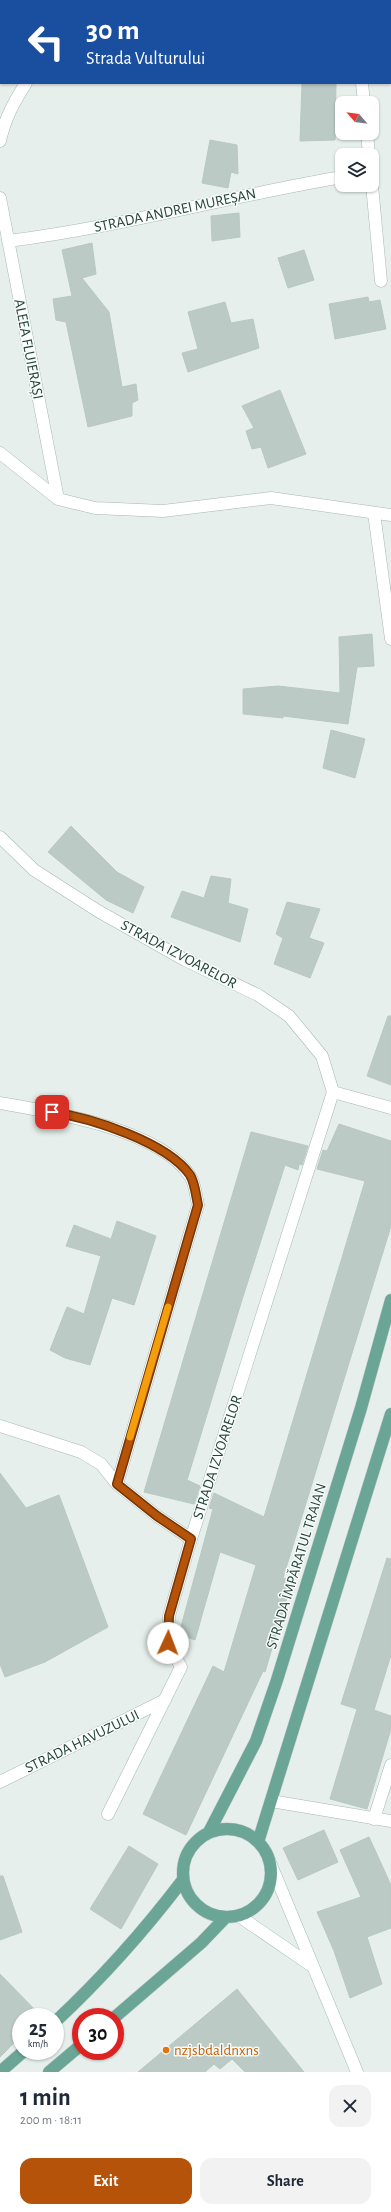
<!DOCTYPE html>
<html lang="en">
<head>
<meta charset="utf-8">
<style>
	body { margin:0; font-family:"Alegreya Sans",sans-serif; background:#f2f2f3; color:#1f2937; height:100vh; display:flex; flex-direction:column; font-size:15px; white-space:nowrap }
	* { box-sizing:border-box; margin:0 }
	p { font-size:13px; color:#747a83 }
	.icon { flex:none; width:22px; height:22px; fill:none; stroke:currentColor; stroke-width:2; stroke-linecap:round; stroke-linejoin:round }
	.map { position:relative; height:2072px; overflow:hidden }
	.sheet { display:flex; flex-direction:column; background:#fff; flex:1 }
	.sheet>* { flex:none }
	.guide { position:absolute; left:0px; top:0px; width:391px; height:84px; box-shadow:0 1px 3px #0004; background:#1a4fa0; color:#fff; overflow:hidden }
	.needle { width:26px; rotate:298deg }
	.buttons { position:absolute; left:335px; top:96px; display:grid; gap:8px }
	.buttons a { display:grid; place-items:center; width:44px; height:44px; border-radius:8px; background:#fff; box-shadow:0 1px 3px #0004; font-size:20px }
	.speed { position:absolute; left:12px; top:2008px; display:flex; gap:8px; font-size:20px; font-weight:700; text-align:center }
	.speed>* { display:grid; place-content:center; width:52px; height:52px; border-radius:50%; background:#fff; box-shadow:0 1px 3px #0004; line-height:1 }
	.speed small { font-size:10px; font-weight:400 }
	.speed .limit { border:6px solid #d22; background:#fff; color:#111 }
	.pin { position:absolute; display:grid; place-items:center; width:34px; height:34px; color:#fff; margin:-17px; border-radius:8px; box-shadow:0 2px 6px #0006 }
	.me { position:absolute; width:44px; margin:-22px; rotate:2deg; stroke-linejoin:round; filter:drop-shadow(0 0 3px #0008) }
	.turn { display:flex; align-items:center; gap:14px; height:84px; padding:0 20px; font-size:18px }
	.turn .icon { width:52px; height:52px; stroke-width:2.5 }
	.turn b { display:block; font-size:28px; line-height:34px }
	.round { display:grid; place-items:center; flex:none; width:42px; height:42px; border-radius:12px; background:#f2f2f3 }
	.head { display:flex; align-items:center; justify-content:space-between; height:68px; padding:0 20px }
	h1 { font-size:24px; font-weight:700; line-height:30px }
	.button { display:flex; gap:8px; margin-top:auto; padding:8px 20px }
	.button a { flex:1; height:46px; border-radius:12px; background:#b45309; color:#fff; font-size:16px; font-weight:700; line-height:46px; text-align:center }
	.button a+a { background:#f2f2f3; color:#1f2937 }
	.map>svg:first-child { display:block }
</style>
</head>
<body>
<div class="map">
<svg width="391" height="2072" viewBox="0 0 391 2072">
	<rect width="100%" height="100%" fill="#e6efeb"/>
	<path fill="#bbcac4" stroke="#b8c9c2" d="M 302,83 L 336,83 L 335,140 L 300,141 Z
		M 210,140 L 237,145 L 238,174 L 231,172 L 228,188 L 202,183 Z
		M 239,213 L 240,237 L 212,241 L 211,216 Z
		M 92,243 L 96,274 L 82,278 L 109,312 L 122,387 L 136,384 L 138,400 L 132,403 L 132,416 L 88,427 L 66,322 L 56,320 L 53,299 L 72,296 L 62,250 Z
		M 304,250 L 314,280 L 288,288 L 278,258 Z
		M 368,297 L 369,302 L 380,300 L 386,329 L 335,339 L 329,304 Z
		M 225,302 L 231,323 L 253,319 L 259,348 L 188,372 L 182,353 L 198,349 L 188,312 Z
		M 280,390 L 306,454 L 268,468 L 261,447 L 252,449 L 246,431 L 254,428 L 242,406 Z
		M 372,634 L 374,666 L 357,667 L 348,724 L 283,716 L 283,718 L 243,714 L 243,689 L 278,686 L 340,693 L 339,637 Z
		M 331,730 L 365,739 L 355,778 L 323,768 Z
		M 71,826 L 117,872 L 144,887 L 133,913 L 106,900 L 48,852 Z
		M 211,876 L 231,879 L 228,903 L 248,909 L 240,942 L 171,917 L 182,891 L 204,898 Z
		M 287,902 L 320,909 L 309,938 L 324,943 L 310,978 L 274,964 L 283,938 L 276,934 Z
		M 388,1016 L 391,1016 L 391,1085 L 367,1076 Z
		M 339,1124 L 391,1141 L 391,1226 L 283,1578 L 292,1581 L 265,1672 L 263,1671 L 186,1835 L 143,1814 L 213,1666 L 224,1672 L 256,1565 L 220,1552 L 195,1640 L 179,1634 L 213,1509 L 209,1508 L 214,1493 L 264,1517 L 365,1181 L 317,1169 L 323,1150 L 327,1151 Z
		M 251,1132 L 308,1146 L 302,1165 L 299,1164 L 298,1170 L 285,1165 L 241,1303 L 187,1480 L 200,1486 L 194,1504 L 144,1492 Z
		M 117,1221 L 156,1236 L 134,1305 L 112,1298 L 90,1365 L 65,1358 L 50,1350 L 67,1307 L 84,1314 L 101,1256 L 66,1246 L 74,1225 L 111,1239 Z
		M 0,1473 L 26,1508 L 59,1495 L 108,1627 L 45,1662 L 5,1677 L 0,1664 Z
		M 387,1558 L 391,1559 L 391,1655 L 374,1710 L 391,1716 L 391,1729 L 367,1809 L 330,1799 L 357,1709 L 341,1704 Z
		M 324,1830 L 338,1862 L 298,1880 L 283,1848 Z
		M 369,1837 L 391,1885 L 391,1928 L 367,1937 L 382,1984 L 350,1998 L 334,1951 L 317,1912 L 361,1897 L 340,1850 Z
		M 129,1846 L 158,1864 L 121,1929 L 90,1909 Z
		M 0,1876 L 3,1876 L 22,1932 L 0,1940 Z
		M 0,1974 L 42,2017 L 21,2017 L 21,2036 L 0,2057 Z
		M 237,1989 L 304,2072 L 245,2072 L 232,2059 L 220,2069 L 214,2064 L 205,2072 L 138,2072 Z"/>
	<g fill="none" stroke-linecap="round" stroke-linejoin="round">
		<defs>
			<path id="lane" d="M 374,1819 L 391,1765"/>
			<path id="street" d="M 95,0 L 101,1
				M 355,0 L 355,1
				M 84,1 L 85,0
				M 362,83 L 364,103
				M 367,133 L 369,155
				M 0,141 C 5,118 14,102 26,83
				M 372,185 L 381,281
				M 0,198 L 58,499
				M 8,241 C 120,227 230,196 342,177
				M 0,453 L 58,499 L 95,508 L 163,511 L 271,498 L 391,515
				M 374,513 L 391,639
				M 0,837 L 34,870 L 98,911 L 185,960 L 258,995 L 289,1016 L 322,1056 L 333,1092 L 391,1108
				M 0,1103 C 52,1112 160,1129 190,1176 C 195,1183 196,1196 198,1205 L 117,1484
				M 0,1426 L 81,1452 L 101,1464 L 117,1484 L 157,1516 L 191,1539
				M 0,1782 L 165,1700
				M 271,1801 L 391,1821
				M 108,1814 L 181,1667 L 168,1643 L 169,1616 L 191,1539 L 333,1092"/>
			<path id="secondary" d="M 269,1860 L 357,2072
				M 239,1916 L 312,1966"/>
			<path id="primary" d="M183 1873a44 44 0 1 1 88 0a44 44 0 1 1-88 0Z
				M 209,1832 L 256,1741 L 277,1680 L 361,1408 L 391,1300
				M 258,1842 L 391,1414
				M 115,2017 L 201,1943 L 225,1918
				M 55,2022 C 101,1979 144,1931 182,1881
				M 0,2072 L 24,2051
				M 49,2072 L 81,2045"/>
		</defs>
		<use href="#lane" stroke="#a8b8b2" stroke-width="13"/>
		<use href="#street" stroke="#a8b8b2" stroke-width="13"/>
		<use href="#secondary" stroke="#a4bbb3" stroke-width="13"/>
		<use href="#primary" stroke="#c2cac8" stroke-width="13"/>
		<use href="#lane" stroke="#fff" stroke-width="12"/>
		<use href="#street" stroke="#fff" stroke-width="12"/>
		<use href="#secondary" stroke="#fff" stroke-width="12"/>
		<use href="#primary" stroke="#6aa596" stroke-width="12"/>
	</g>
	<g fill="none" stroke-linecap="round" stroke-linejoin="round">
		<defs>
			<path id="route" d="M 52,1112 C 91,1118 167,1142 190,1175 C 195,1183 196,1196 198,1205 L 117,1484 L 157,1516 L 191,1539 L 169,1616 L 168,1643"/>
		</defs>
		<use href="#route" stroke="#753606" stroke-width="10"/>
		<use href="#route" stroke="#b45309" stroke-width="7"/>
		<path stroke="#f59e0b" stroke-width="7" d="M 130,1437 L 168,1307"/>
	</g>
	<circle fill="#e8710a" stroke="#f7fbf9" stroke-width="1.5" cx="166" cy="2050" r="4"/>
	<g text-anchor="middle" stroke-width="3" stroke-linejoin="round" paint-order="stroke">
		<g font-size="15" fill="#24423a" stroke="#f7fbf9">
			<text transform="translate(175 210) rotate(-12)" y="5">STRADA ANDREI MUREȘAN</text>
			<text transform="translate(29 349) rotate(79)" y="5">ALEEA FLUIERAȘI</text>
			<text transform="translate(179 954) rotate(28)" y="5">STRADA IZVOARELOR</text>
			<text transform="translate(217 1457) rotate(-72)" y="5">STRADA IZVOARELOR</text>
			<text transform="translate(296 1566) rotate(-73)" y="5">STRADA ÎMPĂRATUL TRAIAN</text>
			<text transform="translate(82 1741) rotate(-26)" y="5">STRADA HAVUZULUI</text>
		</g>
		<g font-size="15" fill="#c56008" stroke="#f7fbf9" text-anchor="start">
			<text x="174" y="2055">nzjsbdaldnxns</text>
		</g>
	</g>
</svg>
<div class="buttons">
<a><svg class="needle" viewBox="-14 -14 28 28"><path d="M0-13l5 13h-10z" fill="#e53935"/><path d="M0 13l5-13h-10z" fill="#747a83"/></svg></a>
<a><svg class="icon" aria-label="layers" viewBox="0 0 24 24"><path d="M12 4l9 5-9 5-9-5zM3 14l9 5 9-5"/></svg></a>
</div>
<div class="speed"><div>25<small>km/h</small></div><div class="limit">30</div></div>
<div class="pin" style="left:52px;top:1112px;background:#d93025"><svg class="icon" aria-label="arrive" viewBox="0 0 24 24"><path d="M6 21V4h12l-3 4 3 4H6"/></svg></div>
<svg class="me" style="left:168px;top:1643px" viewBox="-20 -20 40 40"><circle r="19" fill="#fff"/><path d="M0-13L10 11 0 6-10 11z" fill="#b45309"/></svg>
<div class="guide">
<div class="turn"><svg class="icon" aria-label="left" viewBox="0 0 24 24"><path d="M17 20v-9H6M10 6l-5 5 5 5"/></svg><div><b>30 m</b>Strada Vulturului</div></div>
</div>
</div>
<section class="sheet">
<div class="head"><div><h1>1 min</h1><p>200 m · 18:11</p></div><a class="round"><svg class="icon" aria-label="close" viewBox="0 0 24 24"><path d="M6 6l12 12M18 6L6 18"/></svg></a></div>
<div class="button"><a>Exit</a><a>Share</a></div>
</section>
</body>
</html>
